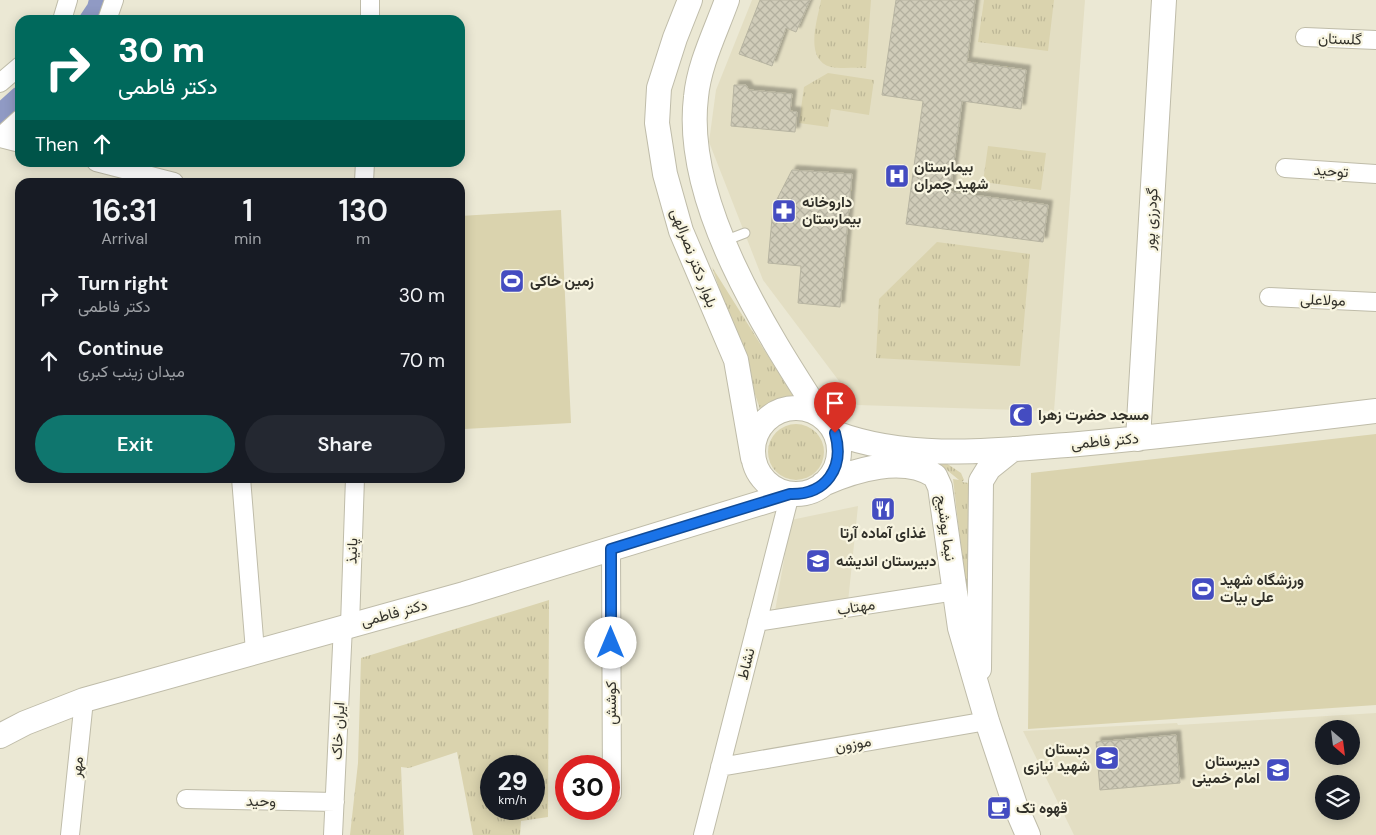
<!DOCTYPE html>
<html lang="en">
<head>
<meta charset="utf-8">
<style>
	body { margin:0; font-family:"DM Sans",Vazirmatn,sans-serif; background:#242831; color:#f1f3f6; height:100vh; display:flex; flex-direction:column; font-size:19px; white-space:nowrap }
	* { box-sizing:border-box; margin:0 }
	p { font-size:16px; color:#9ea1a6 }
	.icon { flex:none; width:28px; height:28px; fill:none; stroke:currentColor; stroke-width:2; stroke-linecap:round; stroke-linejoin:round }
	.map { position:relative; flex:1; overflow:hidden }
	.drawer { position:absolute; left:15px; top:178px; width:450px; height:305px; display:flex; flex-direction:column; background:#171b24; border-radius:15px; box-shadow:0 2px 12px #0003 }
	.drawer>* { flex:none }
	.guide { position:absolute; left:15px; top:15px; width:450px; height:152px; border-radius:15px; box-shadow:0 2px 12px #0003; background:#00695c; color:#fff; overflow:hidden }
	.needle { width:32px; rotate:152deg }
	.fabs { position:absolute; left:1315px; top:720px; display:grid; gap:10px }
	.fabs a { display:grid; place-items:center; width:45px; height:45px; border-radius:50%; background:#171b24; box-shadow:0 2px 12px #0003; font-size:25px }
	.speed { position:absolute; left:480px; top:755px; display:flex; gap:10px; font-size:25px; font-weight:700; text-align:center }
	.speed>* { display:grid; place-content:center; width:65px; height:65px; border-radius:50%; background:#171b24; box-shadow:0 2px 12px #0003; line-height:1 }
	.speed small { font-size:12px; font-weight:400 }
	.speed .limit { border:8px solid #d22; background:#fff; color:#111 }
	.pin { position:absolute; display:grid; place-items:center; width:42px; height:42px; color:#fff; margin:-51px -21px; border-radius:50% 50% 50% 0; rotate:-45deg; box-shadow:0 0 5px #0007 }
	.pin .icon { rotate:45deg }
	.me { position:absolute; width:55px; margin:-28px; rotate:0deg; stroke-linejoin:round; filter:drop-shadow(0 0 4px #0008) }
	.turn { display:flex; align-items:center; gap:18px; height:105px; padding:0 20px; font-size:22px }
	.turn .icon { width:65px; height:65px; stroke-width:2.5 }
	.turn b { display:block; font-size:35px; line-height:42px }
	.then { display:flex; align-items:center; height:48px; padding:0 20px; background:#0003; gap:10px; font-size:19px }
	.eta { display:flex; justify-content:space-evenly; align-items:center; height:85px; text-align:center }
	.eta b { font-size:30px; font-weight:600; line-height:35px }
	.cta { display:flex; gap:10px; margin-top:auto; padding:10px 20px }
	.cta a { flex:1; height:58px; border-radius:30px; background:#0f766e; color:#fff; font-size:20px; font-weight:600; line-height:58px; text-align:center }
	.cta a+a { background:#242831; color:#f1f3f6 }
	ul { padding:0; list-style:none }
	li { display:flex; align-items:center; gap:15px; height:65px; padding:0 20px }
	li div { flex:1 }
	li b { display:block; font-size:19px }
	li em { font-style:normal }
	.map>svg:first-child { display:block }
</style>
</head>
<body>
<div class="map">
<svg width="1376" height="835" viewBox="0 0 1376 835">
	<defs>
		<pattern id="grass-tufts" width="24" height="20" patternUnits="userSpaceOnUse" patternTransform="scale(1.25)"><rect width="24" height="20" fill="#dad3ae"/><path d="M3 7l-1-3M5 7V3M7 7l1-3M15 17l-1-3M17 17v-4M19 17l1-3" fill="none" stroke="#bcb696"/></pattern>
		<pattern id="building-cross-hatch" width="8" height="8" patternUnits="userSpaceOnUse" patternTransform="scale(1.25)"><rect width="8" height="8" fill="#d0ccb9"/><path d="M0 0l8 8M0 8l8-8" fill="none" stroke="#b3b09f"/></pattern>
		<filter id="shadow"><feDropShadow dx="4.5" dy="-4.5" stdDeviation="1" flood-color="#0004"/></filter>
	</defs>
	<rect width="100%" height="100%" fill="#ebe8d4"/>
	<path fill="#e3dec3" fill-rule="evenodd" d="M 752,0 L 1085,0 L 1054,411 L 857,405 L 763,280 L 709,142 L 716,90 Z
		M 858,506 L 848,602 L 775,611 L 791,520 Z
		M 1376,713 L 1376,835 L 1074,835 L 1023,731 L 1177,723 L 1178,725 ZM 1324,729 L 1351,729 L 1351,756 L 1324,756 ZM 1324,784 L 1351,784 L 1351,811 L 1324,811 Z"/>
	<path fill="url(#grass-tufts)" fill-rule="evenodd" d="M 821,0 L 871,0 L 866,68 C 855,67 842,69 831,67 C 803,59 818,19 821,0 Z
		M 984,0 L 1054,0 L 1048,51 L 978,42 Z
		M 828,73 L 874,80 L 869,115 L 831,109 L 828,127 L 799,123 L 804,87 Z
		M 988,146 L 1046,153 L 1041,190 L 983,182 Z
		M 937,242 L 1030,254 L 1020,366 L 876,358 L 879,299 Z
		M 712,267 L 795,399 L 761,412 Z
		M768 452a28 28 0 1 1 56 0a28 28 0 1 1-56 0Z
		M 872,460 L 946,463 L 961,473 L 964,480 L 962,482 L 969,483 L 971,635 L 953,479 L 959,480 L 942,466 Z
		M 549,600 L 548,817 L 521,821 L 520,835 L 473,835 L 457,752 L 409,768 L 401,767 L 404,835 L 350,835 L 358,763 L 361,658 ZM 491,766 L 534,766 L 534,809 L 491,809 Z"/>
	<path fill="#dad3ae" d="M 561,210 L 571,423 L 464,429 L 460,346 L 460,216 Z
		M 1376,434 L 1376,705 L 1028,729 L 1031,473 Z"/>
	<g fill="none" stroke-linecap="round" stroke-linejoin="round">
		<path stroke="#909ac4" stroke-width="20" d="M 89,20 L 97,8 L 99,0
			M 0,114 L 20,96"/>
	</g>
	<path fill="url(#building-cross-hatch)" stroke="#b7b4a1" filter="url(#shadow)" d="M 760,0 L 810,0 L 796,32 L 786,28 L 772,66 L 739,54 Z
		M 896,0 L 975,0 L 967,62 L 1026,70 L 1021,109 L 962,101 L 950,192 L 1048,205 L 1043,242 L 906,224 L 923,101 L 882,95 Z
		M 734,85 L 746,85 L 749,90 L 792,94 L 790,111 L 797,112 L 795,132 L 731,126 Z
		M 792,170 L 852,174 L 840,307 L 798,303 L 801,266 L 768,263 L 773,207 Z
		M 1176,735 L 1180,783 L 1100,790 L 1096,742 Z"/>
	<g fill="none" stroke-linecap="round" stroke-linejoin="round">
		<defs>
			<path id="lane" d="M 724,241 L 745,233"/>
			<path id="street" d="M 62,20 L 68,0
				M 107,20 L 114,0
				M 370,20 L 370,0
				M 1305,37 L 1376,40
				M 0,83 L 20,66
				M 0,137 L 20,119
				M 0,138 L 20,143
				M 96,162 L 174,182
				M 1285,168 L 1376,174
				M 364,182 L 365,162
				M 1269,297 L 1376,302
				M 241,478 L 255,651
				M 757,622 L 955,591
				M 350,625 L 355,478
				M 720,767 L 987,721
				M 609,794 L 612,794 L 611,549
				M 186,799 L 335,802
				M 70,835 L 84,700
				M 333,835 L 343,626
				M 703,835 L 790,494"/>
			<path id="secondary" d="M 690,0 L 675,38 L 659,88 L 657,123 L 665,174 L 681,231 L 736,360 L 753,458
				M 727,0 C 716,31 699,64 696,97 C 683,202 766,331 821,416
				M753 451a43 43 0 1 1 86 0a43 43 0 1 1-86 0Z
				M 835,433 C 912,462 999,450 1079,444 C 1178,435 1277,423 1376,411
				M 1138,439 L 1164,0
				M 823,484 C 855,470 903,455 935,476 L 940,487 L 960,628 L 987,721 L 1015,805 L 1028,835
				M 979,669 L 981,481 L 989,468 L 1013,449
				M 0,736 L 25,723 L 84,700 L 464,594 L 790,494"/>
		</defs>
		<use href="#lane" stroke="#bfbca9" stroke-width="11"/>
		<use href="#street" stroke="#bfbca9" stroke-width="20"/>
		<use href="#secondary" stroke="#bfbca9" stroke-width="26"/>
		<use href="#lane" stroke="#fff" stroke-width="9"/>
		<use href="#street" stroke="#fff" stroke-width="18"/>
		<use href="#secondary" stroke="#fff" stroke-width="24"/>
	</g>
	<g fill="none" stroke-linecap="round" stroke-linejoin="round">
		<defs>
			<path id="route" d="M 611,643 L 611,549 L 790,494 C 826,495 845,468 835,433"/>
		</defs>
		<use href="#route" stroke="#114b97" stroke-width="12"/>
		<use href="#route" stroke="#1a73e8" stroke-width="9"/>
	</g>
	<defs>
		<symbol id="hospital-square" viewBox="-11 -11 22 22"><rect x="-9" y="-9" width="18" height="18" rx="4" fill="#444cc1" stroke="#f8f5e1"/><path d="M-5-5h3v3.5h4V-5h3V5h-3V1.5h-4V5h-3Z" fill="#fff"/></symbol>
		<symbol id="pharmacy-square" viewBox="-11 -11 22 22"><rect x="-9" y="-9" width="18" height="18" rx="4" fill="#444cc1" stroke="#f8f5e1"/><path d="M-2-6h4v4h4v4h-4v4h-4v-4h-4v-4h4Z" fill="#fff"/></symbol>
		<symbol id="stadium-square" viewBox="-11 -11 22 22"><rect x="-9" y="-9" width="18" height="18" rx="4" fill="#444cc1" stroke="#f8f5e1"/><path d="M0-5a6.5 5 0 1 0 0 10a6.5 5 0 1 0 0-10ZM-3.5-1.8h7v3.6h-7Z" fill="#fff"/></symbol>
		<symbol id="mosque-square" viewBox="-11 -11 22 22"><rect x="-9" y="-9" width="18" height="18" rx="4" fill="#444cc1" stroke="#f8f5e1"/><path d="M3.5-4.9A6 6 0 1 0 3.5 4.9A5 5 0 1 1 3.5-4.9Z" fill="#fff"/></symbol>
		<symbol id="restaurant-square" viewBox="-11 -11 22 22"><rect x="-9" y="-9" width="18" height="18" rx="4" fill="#444cc1" stroke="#f8f5e1"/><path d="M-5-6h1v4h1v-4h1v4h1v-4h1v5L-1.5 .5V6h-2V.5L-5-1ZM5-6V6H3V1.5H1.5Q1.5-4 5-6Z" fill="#fff"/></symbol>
		<symbol id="school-square" viewBox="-11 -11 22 22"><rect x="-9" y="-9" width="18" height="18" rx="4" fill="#444cc1" stroke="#f8f5e1"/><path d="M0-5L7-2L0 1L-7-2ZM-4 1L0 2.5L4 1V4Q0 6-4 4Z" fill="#fff"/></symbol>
		<symbol id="cafe-square" viewBox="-11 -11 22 22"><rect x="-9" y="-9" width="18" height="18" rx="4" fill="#444cc1" stroke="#f8f5e1"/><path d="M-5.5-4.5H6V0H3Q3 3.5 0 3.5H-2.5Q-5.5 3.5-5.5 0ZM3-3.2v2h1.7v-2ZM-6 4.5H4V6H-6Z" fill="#fff"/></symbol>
	</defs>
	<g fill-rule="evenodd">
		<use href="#hospital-square" x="883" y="162" width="28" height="28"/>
		<use href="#pharmacy-square" x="770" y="197" width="28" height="28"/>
		<use href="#stadium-square" x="498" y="267" width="28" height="28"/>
		<use href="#mosque-square" x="1007" y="401" width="28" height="28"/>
		<use href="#restaurant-square" x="869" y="495" width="28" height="28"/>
		<use href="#school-square" x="804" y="547" width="28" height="28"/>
		<use href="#stadium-square" x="1189" y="575" width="28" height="28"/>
		<use href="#school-square" x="1093" y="744" width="28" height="28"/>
		<use href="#school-square" x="1264" y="756" width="28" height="28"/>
		<use href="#cafe-square" x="985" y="794" width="28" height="28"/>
	</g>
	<g text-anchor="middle" stroke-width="4.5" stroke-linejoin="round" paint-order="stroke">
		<g font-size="15" fill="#32312a" stroke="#f8f5e1">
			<text transform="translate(1340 39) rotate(2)" y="5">گلستان</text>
			<text transform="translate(1331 171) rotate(4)" y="5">توحید</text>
			<text transform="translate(1151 219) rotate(-87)" y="5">گودرزی پور</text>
			<text transform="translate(694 258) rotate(69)" y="5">بلوار دکتر نصرالهی</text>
			<text transform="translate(1323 300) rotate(2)" y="5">مولاعلی</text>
			<text transform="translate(1105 441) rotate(-5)" y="5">دکتر فاطمی</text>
			<text transform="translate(946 528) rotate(82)" y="5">نیما یوشیج</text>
			<text transform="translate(352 551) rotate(-88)" y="5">پانیذ</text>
			<text transform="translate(856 607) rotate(-9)" y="5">مهتاب</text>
			<text transform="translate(394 613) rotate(-15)" y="5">دکتر فاطمی</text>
			<text transform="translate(746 664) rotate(-76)" y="5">نشاط</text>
			<text transform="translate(611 703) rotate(-90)" y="5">کوشش</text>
			<text transform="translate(338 731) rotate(-87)" y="5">ایران خاک</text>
			<text transform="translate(853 744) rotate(-10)" y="5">موزون</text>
			<text transform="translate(77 767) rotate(-84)" y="5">مهر</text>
			<text transform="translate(261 801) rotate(1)" y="5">وحید</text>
		</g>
		<g font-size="15" font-weight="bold" fill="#32312a" stroke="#f8f5e1" text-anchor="start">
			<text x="914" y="172">بیمارستان<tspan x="914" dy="17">شهید چمران</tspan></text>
			<text x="802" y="207">داروخانه<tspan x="802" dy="17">بیمارستان</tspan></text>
			<text x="530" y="286">زمین خاکی</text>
			<text x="1038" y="420">مسجد حضرت زهرا</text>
			<text x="883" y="538" text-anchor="middle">غذای آماده آرتا</text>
			<text x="836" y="566">دبیرستان اندیشه</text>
			<text x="1220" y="585">ورزشگاه شهید<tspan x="1220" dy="17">علی بیات</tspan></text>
			<text x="1090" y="754" text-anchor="end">دبستان<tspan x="1090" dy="17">شهید نیازی</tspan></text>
			<text x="1260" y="766" text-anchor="end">دبیرستان<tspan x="1260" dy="17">امام خمینی</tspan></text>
			<text x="1016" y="813">قهوه تک</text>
		</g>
	</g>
</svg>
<div class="fabs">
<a><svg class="needle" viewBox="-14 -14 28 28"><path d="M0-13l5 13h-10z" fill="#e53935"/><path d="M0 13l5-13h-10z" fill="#9ea1a6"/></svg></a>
<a><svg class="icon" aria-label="layers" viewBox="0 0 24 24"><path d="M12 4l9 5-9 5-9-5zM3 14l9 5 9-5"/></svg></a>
</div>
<div class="speed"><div>29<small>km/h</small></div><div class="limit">30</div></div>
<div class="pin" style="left:835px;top:433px;background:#d93025"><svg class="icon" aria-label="arrive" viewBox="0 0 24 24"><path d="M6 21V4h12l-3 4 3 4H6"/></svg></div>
<svg class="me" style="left:611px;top:643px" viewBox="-20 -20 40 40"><circle r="19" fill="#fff"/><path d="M0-13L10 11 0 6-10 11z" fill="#1a73e8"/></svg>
<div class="guide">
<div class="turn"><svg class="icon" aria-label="right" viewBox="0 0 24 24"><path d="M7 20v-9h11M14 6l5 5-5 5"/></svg><div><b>30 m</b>دکتر فاطمی</div></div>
<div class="then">Then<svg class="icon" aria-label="ahead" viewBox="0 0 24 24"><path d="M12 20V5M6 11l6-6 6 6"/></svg></div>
</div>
<section class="drawer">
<div class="eta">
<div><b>16:31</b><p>Arrival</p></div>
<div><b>1</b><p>min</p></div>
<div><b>130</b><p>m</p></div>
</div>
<ul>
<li><svg class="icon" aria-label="right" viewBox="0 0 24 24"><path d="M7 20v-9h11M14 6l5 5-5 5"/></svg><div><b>Turn right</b><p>دکتر فاطمی</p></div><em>30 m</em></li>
<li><svg class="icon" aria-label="ahead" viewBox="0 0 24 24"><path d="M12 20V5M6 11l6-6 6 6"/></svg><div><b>Continue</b><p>میدان زینب کبری</p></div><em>70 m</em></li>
</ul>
<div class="cta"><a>Exit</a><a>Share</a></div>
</section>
</div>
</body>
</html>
